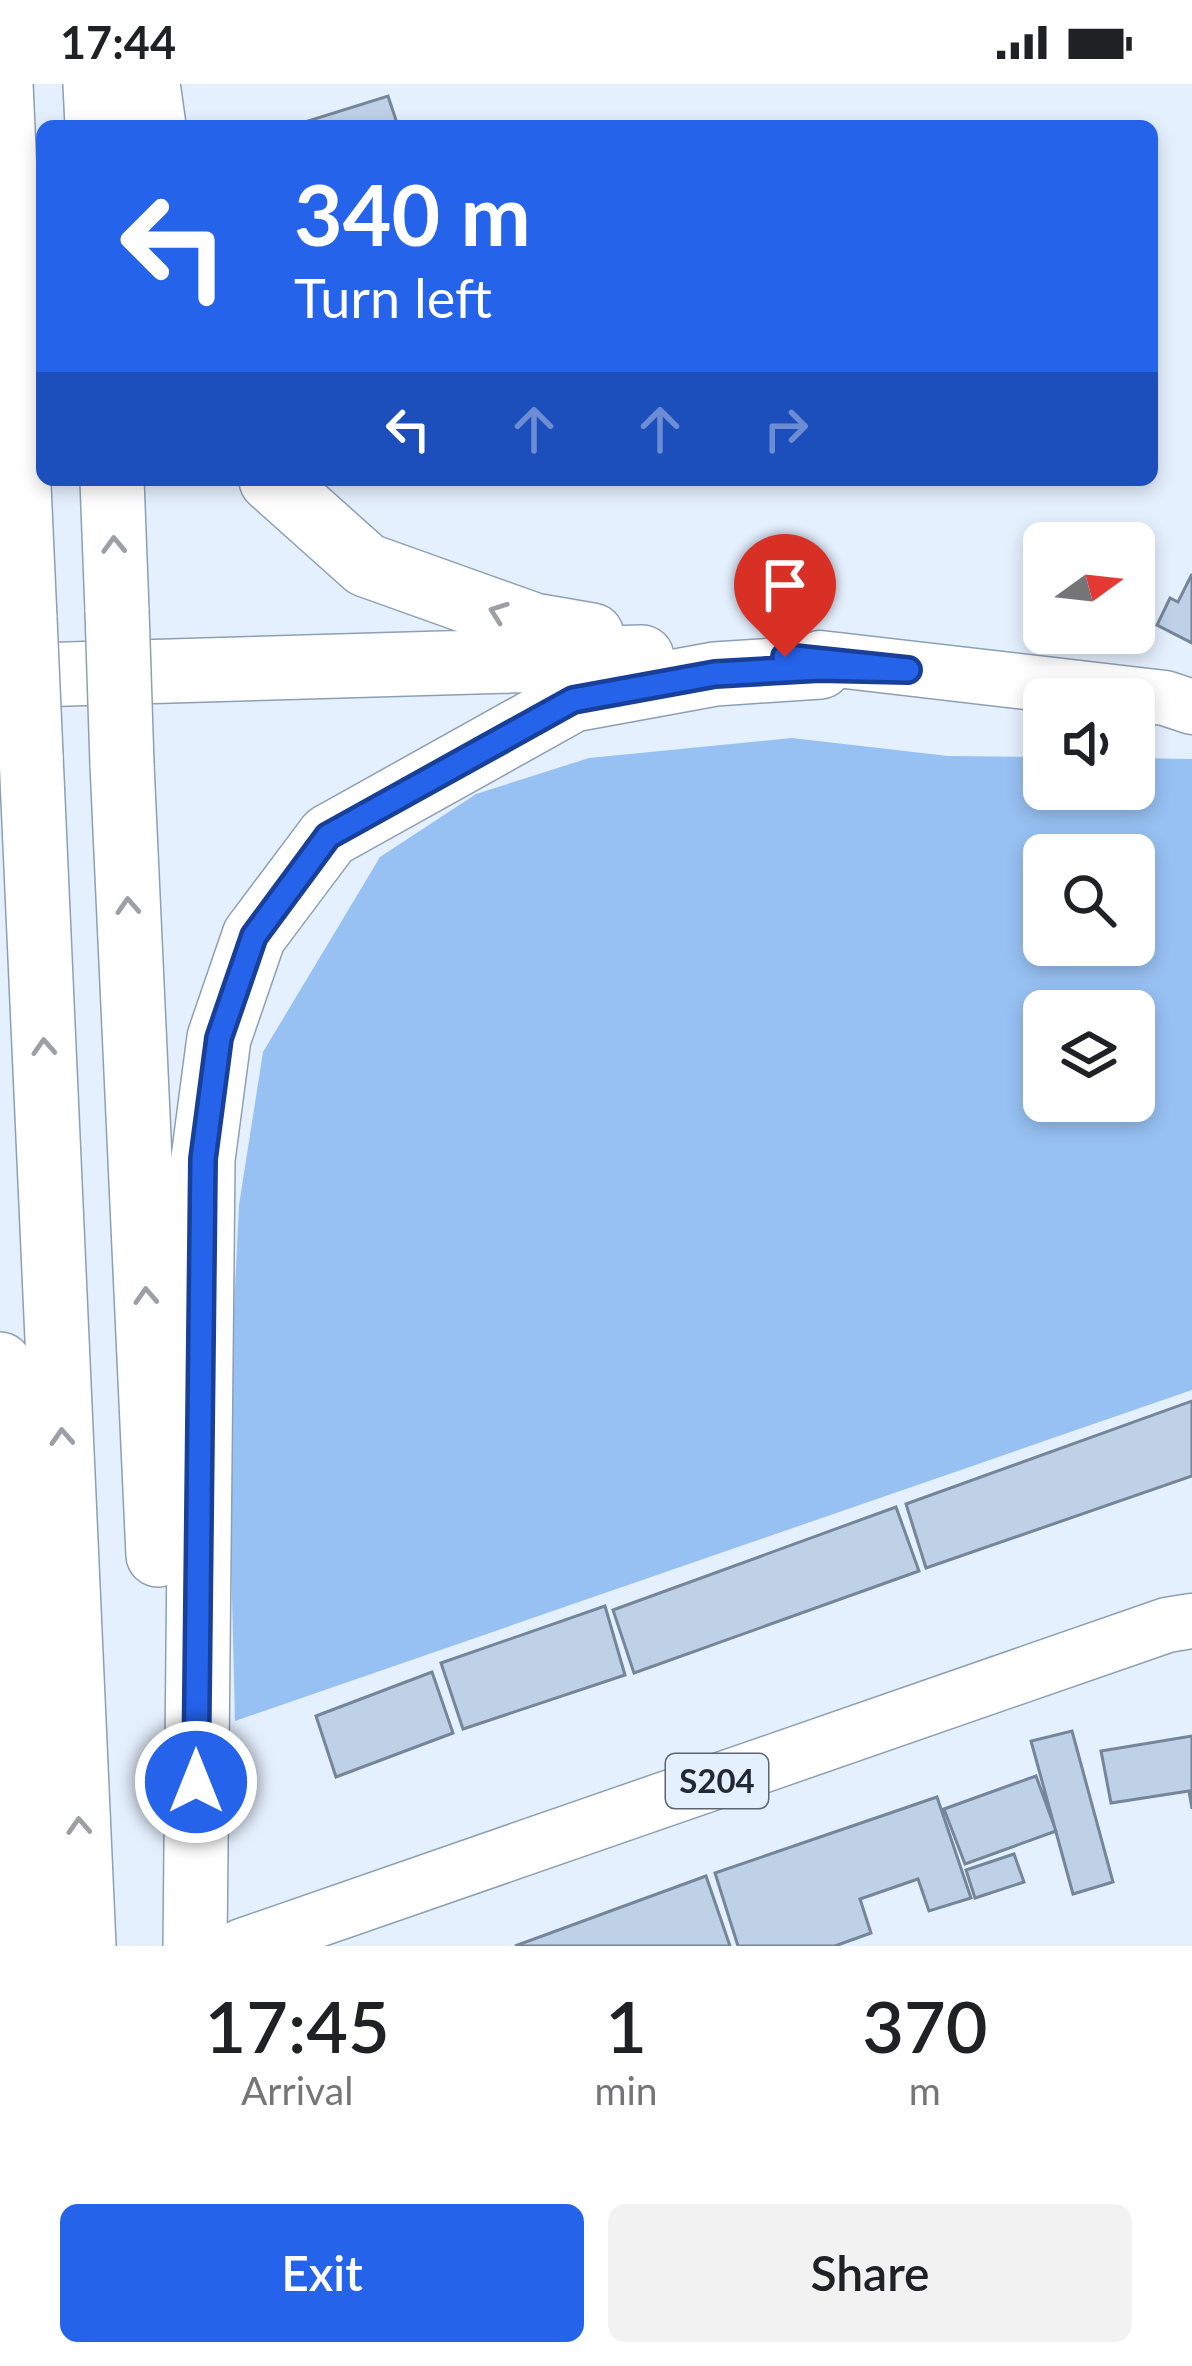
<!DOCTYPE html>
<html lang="en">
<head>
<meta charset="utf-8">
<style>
	body { margin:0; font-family:Lato,sans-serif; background:#f2f2f2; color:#202124; height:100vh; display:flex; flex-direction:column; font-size:45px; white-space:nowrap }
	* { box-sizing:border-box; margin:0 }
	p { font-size:39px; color:#757577 }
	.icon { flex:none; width:66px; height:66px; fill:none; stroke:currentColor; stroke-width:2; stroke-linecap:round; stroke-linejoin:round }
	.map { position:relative; height:1862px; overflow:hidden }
	.details { display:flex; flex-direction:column; background:#fff; flex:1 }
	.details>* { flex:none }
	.top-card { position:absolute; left:36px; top:36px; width:1122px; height:366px; border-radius:18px; box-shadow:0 6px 18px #0003; background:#2563eb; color:#fff; overflow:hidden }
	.needle { width:78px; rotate:75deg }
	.controls { position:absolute; left:1023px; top:438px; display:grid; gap:24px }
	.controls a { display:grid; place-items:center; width:132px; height:132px; border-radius:18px; background:#fff; box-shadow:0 6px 18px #0003; font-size:60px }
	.pin { position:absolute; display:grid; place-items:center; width:102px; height:102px; color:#fff; margin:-123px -51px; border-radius:50% 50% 50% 0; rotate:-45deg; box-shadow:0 0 12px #0007 }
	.pin .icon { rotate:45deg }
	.me { position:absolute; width:132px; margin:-66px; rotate:0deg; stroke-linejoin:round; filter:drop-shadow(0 0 9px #0008) }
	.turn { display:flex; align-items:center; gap:42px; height:252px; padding:0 60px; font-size:54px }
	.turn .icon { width:156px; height:156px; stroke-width:2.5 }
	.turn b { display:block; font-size:84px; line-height:102px }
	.lanes { display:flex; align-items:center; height:114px; padding:0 60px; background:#0003; justify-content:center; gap:60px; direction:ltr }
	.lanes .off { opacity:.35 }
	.eta { display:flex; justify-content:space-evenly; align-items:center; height:204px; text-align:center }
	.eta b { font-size:72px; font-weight:600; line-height:84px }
	.button { display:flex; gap:24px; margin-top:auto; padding:24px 60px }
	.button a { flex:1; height:138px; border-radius:18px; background:#2563eb; color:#fff; font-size:48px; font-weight:600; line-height:138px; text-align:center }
	.button a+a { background:#f2f2f2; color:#202124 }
	.status { display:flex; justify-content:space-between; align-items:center; height:84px; padding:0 60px; background:#fff; direction:ltr }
	.status svg { height:33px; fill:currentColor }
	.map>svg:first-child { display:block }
</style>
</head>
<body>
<div class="status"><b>17:44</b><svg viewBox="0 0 49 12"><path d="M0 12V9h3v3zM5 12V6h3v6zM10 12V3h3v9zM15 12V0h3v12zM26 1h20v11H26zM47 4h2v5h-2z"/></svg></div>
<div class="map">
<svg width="1192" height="1862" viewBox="0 0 1192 1862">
	<rect width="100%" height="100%" fill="#e5f0fe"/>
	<path fill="#97c1f3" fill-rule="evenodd" d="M 792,654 L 948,672 L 1044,673 L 1044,705 L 1134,705 L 1134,674 L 1192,675 L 1192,1306 L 235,1637 L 228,1347 L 239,1121 L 263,968 L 380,773 L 476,710 L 589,674 ZM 1044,771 L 1134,771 L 1134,861 L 1044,861 ZM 1044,927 L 1134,927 L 1134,1017 L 1044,1017 Z"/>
	<path fill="#bfd1e7" stroke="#75869a" stroke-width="3" d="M 388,12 L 398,42 L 309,42 L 308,37 Z
		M 1192,490 L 1192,559 L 1157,541 L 1170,514 L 1178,518 Z
		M 1192,1317 L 1192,1392 L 926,1484 L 906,1420 Z
		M 896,1423 L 919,1487 L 634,1589 L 613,1526 Z
		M 605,1522 L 625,1591 L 463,1645 L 441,1579 Z
		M 432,1588 L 453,1649 L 336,1693 L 316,1632 Z
		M 1072,1647 L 1113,1798 L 1073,1810 L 1031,1657 Z
		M 1192,1652 L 1192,1725 L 1189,1707 L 1111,1719 L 1101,1667 Z
		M 1036,1692 L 1056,1747 L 965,1780 L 944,1725 Z
		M 937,1713 L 971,1814 L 929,1827 L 918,1795 L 860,1815 L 871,1849 L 835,1862 L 738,1862 L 715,1789 Z
		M 1014,1770 L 1024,1798 L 975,1814 L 966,1786 Z
		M 706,1792 L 730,1862 L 515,1862 Z"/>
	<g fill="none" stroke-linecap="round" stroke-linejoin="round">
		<defs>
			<path id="primary" d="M 820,574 L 1165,614 L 1192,623
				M 242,1862 L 1167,1541 L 1192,1537"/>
			<path id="highway" d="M 1,0 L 25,535
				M 95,0 L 97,42
				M 148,0 L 154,42
				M 112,396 L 117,527
				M 271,396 L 366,481 L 534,541 L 592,551
				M 0,592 L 642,573
				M 31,671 L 84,1862
				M 122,680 L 158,1471
				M 0,1280 L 26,1862
				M 195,1862 L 203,1075 L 219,954 L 254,852 L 329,752 L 573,616 L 715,590 L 820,583"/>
		</defs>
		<use href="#primary" stroke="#8d9fb3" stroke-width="57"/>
		<use href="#highway" stroke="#8d9fb3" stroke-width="66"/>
		<use href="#primary" stroke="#fff" stroke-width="54"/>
		<use href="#highway" stroke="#fff" stroke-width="63"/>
		<defs>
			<path id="highway-bridge" d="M 117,527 L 122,680
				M 25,535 L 31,671"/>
		</defs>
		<use href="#highway-bridge" stroke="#8d9fb3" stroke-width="66" stroke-linecap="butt"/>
		<use href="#highway-bridge" stroke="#fff" stroke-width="63"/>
	</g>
	<defs><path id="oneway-chevron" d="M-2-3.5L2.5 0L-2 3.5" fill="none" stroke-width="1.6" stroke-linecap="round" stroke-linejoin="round" transform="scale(3)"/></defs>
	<g stroke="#9c9fa3">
		<use href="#oneway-chevron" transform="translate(114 461) rotate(-92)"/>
		<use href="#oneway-chevron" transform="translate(498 528) rotate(-160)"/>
		<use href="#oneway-chevron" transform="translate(128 822) rotate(-93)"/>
		<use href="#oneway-chevron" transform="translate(44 963) rotate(-93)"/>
		<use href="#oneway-chevron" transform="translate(146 1212) rotate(-93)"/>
		<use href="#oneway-chevron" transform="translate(62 1353) rotate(-93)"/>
		<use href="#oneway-chevron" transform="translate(79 1742) rotate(-93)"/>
	</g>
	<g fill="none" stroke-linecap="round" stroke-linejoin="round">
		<defs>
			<path id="route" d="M 196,1698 L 203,1075 L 219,954 L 254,852 L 328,752 L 573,616 L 715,590 L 820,584 L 908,586 L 785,573"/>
		</defs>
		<use href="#route" stroke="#184099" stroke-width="30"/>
		<use href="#route" stroke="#2563eb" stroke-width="21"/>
	</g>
	<g text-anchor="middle" stroke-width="10" stroke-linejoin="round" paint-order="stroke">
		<rect fill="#e5f0fe" stroke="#5c656f" stroke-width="3" x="666" y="1670" width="102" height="54" rx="9"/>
		<g font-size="33" font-weight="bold" fill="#222932">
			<text x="717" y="1709">S204</text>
		</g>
	</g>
</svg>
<div class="controls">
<a><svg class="needle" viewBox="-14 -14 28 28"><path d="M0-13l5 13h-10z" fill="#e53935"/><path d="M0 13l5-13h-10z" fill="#757577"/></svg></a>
<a><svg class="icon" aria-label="sound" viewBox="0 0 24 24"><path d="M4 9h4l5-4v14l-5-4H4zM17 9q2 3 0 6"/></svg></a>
<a><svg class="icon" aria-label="search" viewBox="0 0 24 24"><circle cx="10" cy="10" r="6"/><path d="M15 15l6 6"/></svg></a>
<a><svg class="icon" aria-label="layers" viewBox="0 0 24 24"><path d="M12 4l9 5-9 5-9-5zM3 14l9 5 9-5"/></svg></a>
</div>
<div class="pin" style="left:785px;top:573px;background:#d93025"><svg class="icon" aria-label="arrive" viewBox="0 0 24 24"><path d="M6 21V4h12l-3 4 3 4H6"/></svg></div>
<svg class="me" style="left:196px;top:1698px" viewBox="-20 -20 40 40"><circle r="17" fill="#2563eb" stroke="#fff" stroke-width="3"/><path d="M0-11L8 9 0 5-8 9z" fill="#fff"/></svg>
<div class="top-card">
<div class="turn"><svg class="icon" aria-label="left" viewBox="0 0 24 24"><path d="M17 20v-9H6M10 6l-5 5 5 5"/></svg><div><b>340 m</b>Turn left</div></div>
<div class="lanes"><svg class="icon" aria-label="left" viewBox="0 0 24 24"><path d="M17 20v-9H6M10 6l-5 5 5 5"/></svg><svg class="icon off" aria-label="ahead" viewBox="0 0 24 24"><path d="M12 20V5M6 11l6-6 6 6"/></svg><svg class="icon off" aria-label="ahead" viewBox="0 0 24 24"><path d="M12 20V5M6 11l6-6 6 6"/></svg><svg class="icon off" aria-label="right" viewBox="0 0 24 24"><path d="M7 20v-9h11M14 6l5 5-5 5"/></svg></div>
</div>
</div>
<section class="details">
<div class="eta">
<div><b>17:45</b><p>Arrival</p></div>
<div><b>1</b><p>min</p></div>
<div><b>370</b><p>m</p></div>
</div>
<div class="button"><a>Exit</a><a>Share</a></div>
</section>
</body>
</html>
